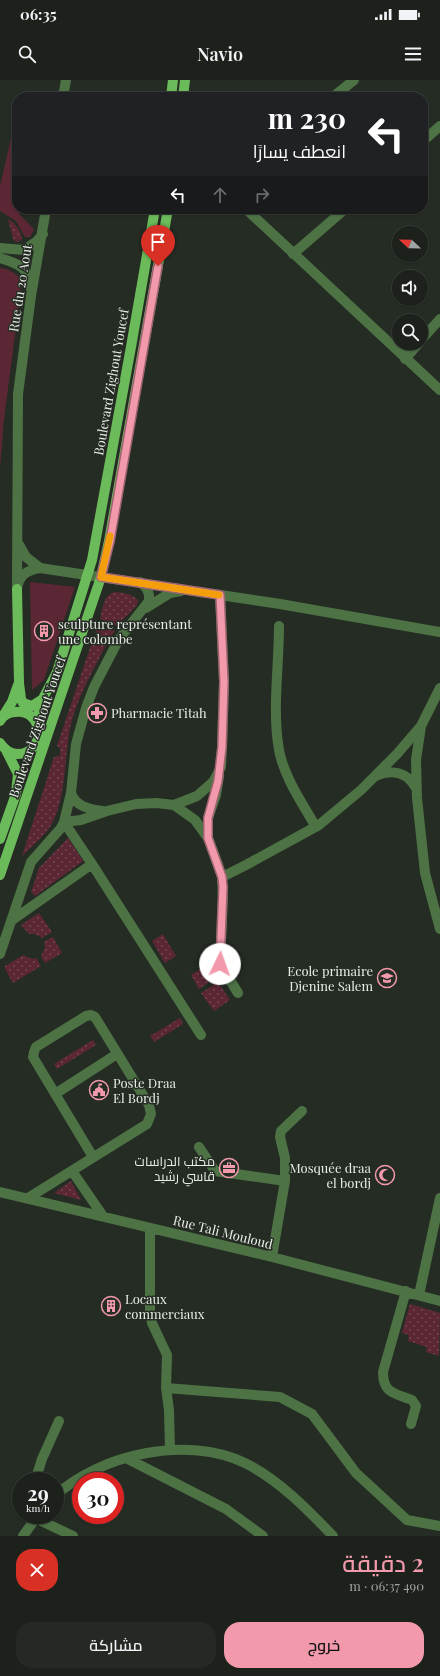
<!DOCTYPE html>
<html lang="ar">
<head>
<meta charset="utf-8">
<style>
	body { margin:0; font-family:"Playfair Display",Cairo,serif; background:#252924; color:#f1f3f6; direction:rtl; height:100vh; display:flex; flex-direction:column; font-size:15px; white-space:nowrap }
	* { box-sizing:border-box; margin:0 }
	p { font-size:13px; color:#a0a3a3 }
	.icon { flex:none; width:22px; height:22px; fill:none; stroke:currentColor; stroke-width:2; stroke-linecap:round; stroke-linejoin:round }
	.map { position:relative; height:1456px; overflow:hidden; direction:ltr }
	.panel { display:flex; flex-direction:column; background:#1c211b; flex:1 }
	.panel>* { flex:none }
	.guide { position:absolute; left:12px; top:12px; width:416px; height:122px; border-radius:16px; box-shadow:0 1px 3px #0004,0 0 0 1px #3a3e3a; direction:rtl; background:#202124; color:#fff; overflow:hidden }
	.needle { width:26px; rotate:292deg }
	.tools { position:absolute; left:392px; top:146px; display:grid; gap:8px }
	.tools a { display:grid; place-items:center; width:36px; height:36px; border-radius:50%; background:#1c211b; box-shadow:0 1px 3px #0004,0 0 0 1px #3a3e3a; font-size:20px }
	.speed { position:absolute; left:12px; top:1392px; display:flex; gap:8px; font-size:20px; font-weight:700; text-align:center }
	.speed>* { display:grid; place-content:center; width:52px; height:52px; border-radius:50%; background:#1c211b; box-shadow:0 1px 3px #0004,0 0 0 1px #3a3e3a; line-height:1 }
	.speed small { font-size:10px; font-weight:400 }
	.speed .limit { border:6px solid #d22; background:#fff; color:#111 }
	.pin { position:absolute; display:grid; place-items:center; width:34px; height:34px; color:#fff; margin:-41px -17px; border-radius:50% 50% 50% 0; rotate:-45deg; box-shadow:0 0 4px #0007 }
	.pin .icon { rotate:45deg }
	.me { position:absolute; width:44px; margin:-22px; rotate:3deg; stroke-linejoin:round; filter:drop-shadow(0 0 3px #0008) }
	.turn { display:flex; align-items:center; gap:14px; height:84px; padding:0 16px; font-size:18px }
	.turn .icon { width:52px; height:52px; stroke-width:2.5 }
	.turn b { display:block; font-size:28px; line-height:34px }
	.lanes { display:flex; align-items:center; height:38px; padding:0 16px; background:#0003; justify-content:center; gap:20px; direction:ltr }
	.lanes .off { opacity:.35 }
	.round { display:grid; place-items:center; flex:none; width:42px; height:42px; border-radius:16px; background:#252924 }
	.headline { display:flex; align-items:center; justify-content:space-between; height:68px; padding:0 16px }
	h1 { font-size:24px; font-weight:600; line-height:30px; color:#f29aac }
	.cta { display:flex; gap:8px; margin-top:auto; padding:8px 16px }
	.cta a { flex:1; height:46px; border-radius:16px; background:#f29aac; color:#111; font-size:16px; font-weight:600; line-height:46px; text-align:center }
	.cta a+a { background:#252924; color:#f1f3f6 }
	.status { display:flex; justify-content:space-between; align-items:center; height:28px; padding:0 20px; background:#1c211b; direction:ltr }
	.status svg { height:11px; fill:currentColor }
	header { display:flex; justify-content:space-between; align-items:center; height:52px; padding:0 16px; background:#1c211b; font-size:18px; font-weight:600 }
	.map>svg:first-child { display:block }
</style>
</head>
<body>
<div class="status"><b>06:35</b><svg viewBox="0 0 49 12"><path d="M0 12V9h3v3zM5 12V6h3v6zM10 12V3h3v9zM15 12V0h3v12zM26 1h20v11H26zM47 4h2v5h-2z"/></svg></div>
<header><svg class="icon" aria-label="menu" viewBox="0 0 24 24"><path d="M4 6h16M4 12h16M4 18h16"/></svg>Navio<svg class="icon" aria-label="search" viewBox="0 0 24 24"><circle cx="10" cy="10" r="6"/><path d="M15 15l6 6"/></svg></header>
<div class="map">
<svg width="440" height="1456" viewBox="0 0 440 1456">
	<defs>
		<pattern id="grass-dots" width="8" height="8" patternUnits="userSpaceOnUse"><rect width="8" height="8" fill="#5c2734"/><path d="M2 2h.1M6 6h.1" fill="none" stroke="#734751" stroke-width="1.8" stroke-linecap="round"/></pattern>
	</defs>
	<rect width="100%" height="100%" fill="#252c24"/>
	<path fill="url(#grass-dots)" d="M 8,139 C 15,143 21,150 22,159 L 20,161 L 16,162 L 13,159 Z
		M 116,512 C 124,513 132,514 138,520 L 137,525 L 117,546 L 100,539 C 103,528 103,514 116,512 Z
		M 98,545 L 115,551 L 109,559 C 96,585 80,612 72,640 C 63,672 68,723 48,750 C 40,759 30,768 22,776 L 54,677 L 60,675 L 60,668 L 57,666 L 91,565 L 97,564 L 99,558 L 95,554 Z
		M 68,758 L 83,781 L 35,816 L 31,812 L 39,788 Z
		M 39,833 L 52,852 L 42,858 L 35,854 L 29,854 L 21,845 Z
		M 163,854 L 176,876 L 165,883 L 152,861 Z
		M 53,857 L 62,873 L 45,883 L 41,876 L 45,868 L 44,862 Z
		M 23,875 L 32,879 L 36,878 L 41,886 L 13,903 L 4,887 Z
		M 206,885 L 215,898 L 199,909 L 191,895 Z
		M 218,902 L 230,920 L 214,931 L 201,913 Z
		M 180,938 L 183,944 L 154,962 L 150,956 Z
		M 93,960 L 96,965 L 57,989 L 54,984 Z
		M 71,1101 L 81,1120 L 54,1113 Z
		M 410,1224 L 440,1233 L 439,1276 L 426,1272 L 427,1267 L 408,1261 L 409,1255 L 402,1253 Z"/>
	<path fill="#5c2734" d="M 17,53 L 17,129 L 23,129 L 19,134 L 34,149 L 30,157 L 25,157 L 16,141 L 0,131 L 0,106 L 12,54 Z
		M 0,188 C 10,189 16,193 22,201 L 3,347 C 3,360 1,374 0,388 Z
		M 30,502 L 75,507 L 44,600 L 32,610 Z"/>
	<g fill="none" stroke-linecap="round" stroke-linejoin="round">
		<path stroke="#4d7345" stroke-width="10" d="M 63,17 L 66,0
			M 333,17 L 354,0
			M 423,61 L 440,46
			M 246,129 L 440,310
			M 0,168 L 24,170 L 36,162 L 43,154
			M 293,174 L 345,129
			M 0,178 C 20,184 28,187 31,209
			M 421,260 L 440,239
			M 405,279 L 419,263
			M 18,463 L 26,477 L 40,488
			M 140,502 C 147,508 150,512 149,521 L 119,559 L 94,607 L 86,628 L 76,664 L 71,713 L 64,742 L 81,740 L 107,731 L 136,724 L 156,723 L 174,725 L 197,716 L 213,702 L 221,687 L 222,667 L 224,602 L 220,515
			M 17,505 L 18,314 L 31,216 L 46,129
			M 17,509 C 19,495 27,490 40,488 L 280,524 L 440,552
			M 146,528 L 170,513 L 181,511
			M 279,546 C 279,587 272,630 279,670 C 284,697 302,723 316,747
			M 440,608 L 421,646 L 416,680 L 417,718 L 425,793 L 440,849
			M 376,696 C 392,689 407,692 416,708
			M 71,713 C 76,727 89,729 103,731
			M 174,725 L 195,740 L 208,758 L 218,785 L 222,797 L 223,818 L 220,884 L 238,913
			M 208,758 L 208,738 L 216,715 L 219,696
			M 222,797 L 246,785 L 319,745 L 361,710 L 397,674 L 421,646
			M 11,841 L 92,784 L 201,955
			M 0,874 L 31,782 L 61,748 L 64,742 L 92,784
			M 55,1014 L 117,974
			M 199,1067 L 215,1091 L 285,1101
			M 72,1091 L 103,1136
			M 0,1112 L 272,1177 L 440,1221
			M 28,1118 L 147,1044 L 151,1034 L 149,1025 L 95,937 L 91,935 L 86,936 L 36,967 L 34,972 L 33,977 L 93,1077
			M 150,1148 L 150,1230 L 152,1243 L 167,1275 L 166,1308 L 169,1330 L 170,1370
			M 272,1177 L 285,1101 L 285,1078 L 280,1057 L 281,1051 L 302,1031
			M 406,1211 L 383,1292 C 383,1314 395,1313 412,1320 L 416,1326 L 411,1344
			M 419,1215 L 440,1118
			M 166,1308 L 280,1317 L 312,1334 L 356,1393 L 407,1440 L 440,1446
			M 126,1378 L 226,1429 L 263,1456
			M 35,1401 L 42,1379 L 59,1341
			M 55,1416 C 100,1374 188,1355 245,1383 C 279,1400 307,1429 333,1456
			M 35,1435 L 35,1438 L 73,1456
			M 23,1456 L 38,1435"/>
		<path stroke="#6bbb5a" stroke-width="10" d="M 171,17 L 173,0
			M 183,17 L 185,0
			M 17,509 L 19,603 L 21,619 L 23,623 L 32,626 L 43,619
			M 3,636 L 12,622 L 18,605
			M 0,641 C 3,636 9,632 15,632 C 44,628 47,673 18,674 C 11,674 4,669 0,663
			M 39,649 L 39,626 L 57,592 L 92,480 L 131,267 L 155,129
			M 0,759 L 16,714 L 18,694 L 6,670
			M 0,795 L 101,497 L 109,461 L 168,129"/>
	</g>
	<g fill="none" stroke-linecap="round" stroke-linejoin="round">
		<defs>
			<path id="route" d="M 158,186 L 110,461 L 101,497 L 220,515 L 224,602 L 222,667 L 218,701 L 208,738 L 208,758 L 222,797 L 223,807 L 220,884"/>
		</defs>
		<use href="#route" stroke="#9d6470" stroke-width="10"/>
		<use href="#route" stroke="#f29aac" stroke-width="7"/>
		<path stroke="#f59e0b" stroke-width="7" d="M 110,456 L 101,497 L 219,515"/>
	</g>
	<defs>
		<symbol id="building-ring" viewBox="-11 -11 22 22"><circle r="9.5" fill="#252c24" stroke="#f29aac" stroke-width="1.5"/><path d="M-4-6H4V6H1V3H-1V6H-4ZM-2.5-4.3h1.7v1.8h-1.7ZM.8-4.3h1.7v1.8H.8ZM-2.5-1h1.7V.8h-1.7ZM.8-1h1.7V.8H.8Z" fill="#f29aac"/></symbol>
		<symbol id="pharmacy-ring" viewBox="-11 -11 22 22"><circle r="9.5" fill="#252c24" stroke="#f29aac" stroke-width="1.5"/><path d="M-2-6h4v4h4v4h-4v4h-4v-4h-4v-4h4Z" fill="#f29aac"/></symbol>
		<symbol id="school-ring" viewBox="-11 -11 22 22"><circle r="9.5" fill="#252c24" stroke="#f29aac" stroke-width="1.5"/><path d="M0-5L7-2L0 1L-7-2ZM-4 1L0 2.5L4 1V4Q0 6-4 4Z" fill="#f29aac"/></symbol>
		<symbol id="civic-ring" viewBox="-11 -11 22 22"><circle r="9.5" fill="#252c24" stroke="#f29aac" stroke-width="1.5"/><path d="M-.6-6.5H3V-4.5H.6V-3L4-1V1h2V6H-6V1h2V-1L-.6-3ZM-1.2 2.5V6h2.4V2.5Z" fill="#f29aac"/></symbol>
		<symbol id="office-ring" viewBox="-11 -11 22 22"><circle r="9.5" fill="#252c24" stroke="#f29aac" stroke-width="1.5"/><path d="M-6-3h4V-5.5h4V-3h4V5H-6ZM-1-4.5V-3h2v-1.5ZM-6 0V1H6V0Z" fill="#f29aac"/></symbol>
		<symbol id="mosque-ring" viewBox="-11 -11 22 22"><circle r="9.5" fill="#252c24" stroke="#f29aac" stroke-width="1.5"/><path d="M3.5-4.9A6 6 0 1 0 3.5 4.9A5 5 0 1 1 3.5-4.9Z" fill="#f29aac"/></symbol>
	</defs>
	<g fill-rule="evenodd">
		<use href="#building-ring" x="33" y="540" width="22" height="22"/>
		<use href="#pharmacy-ring" x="86" y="622" width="22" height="22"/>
		<use href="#school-ring" x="376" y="887" width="22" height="22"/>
		<use href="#civic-ring" x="88" y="999" width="22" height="22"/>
		<use href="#office-ring" x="218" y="1077" width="22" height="22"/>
		<use href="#mosque-ring" x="374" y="1084" width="22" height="22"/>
		<use href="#building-ring" x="100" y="1215" width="22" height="22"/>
	</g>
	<g text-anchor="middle" stroke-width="3" stroke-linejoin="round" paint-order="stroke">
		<g font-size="13" fill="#e8ede7" stroke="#252c24">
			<text transform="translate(20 208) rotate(-81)" y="5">Rue du 20 Aout</text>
			<text transform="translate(111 302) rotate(-80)" y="5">Boulevard Zighout Youcef</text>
			<text transform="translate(37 647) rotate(-71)" y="5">Boulevard Zighout Youcef</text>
			<text transform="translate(223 1152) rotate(14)" y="5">Rue Tali Mouloud</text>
		</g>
		<g font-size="13" fill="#e8ede7" stroke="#252c24" text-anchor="start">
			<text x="58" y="549">sculpture représentant<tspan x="58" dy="15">une colombe</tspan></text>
			<text x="111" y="638">Pharmacie Titah</text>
			<text x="373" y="896" text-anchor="end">Ecole primaire<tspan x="373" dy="15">Djenine Salem</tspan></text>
			<text x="113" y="1008">Poste Draa<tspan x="113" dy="15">El Bordj</tspan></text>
			<text x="215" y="1086" text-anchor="end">مكتب الدراسات<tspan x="215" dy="15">قاسي رشيد</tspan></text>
			<text x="371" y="1093" text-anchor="end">Mosquée draa<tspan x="371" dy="15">el bordj</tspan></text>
			<text x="125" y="1224">Locaux<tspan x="125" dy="15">commerciaux</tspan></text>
		</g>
	</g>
</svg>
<div class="tools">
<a><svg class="needle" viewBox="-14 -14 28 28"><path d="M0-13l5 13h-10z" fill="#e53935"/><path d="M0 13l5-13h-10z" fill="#a0a3a3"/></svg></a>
<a><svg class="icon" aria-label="sound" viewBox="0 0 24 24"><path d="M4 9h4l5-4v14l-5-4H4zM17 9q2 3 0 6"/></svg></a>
<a><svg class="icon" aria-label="search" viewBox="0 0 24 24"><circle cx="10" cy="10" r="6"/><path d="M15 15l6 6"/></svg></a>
</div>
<div class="speed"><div>29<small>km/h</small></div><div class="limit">30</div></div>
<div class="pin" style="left:158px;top:186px;background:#d93025"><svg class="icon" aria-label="arrive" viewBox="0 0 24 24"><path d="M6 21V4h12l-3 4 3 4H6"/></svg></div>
<svg class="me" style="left:220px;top:884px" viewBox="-20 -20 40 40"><circle r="19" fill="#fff"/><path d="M0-13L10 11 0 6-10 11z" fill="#f29aac"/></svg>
<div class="guide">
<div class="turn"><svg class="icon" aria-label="left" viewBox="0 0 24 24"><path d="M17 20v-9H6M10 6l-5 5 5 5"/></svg><div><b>230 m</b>انعطف يسارًا</div></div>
<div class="lanes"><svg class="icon" aria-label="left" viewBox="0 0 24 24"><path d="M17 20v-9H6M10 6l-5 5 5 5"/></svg><svg class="icon off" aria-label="ahead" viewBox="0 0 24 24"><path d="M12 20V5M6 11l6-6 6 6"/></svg><svg class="icon off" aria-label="right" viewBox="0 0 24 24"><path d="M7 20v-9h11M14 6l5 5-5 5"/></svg></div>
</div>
</div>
<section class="panel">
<div class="headline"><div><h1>2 دقيقة</h1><p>490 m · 06:37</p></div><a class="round" style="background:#d93025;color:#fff"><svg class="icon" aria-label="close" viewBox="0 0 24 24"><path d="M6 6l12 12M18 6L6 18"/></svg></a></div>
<div class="cta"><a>خروج</a><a>مشاركة</a></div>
</section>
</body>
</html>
